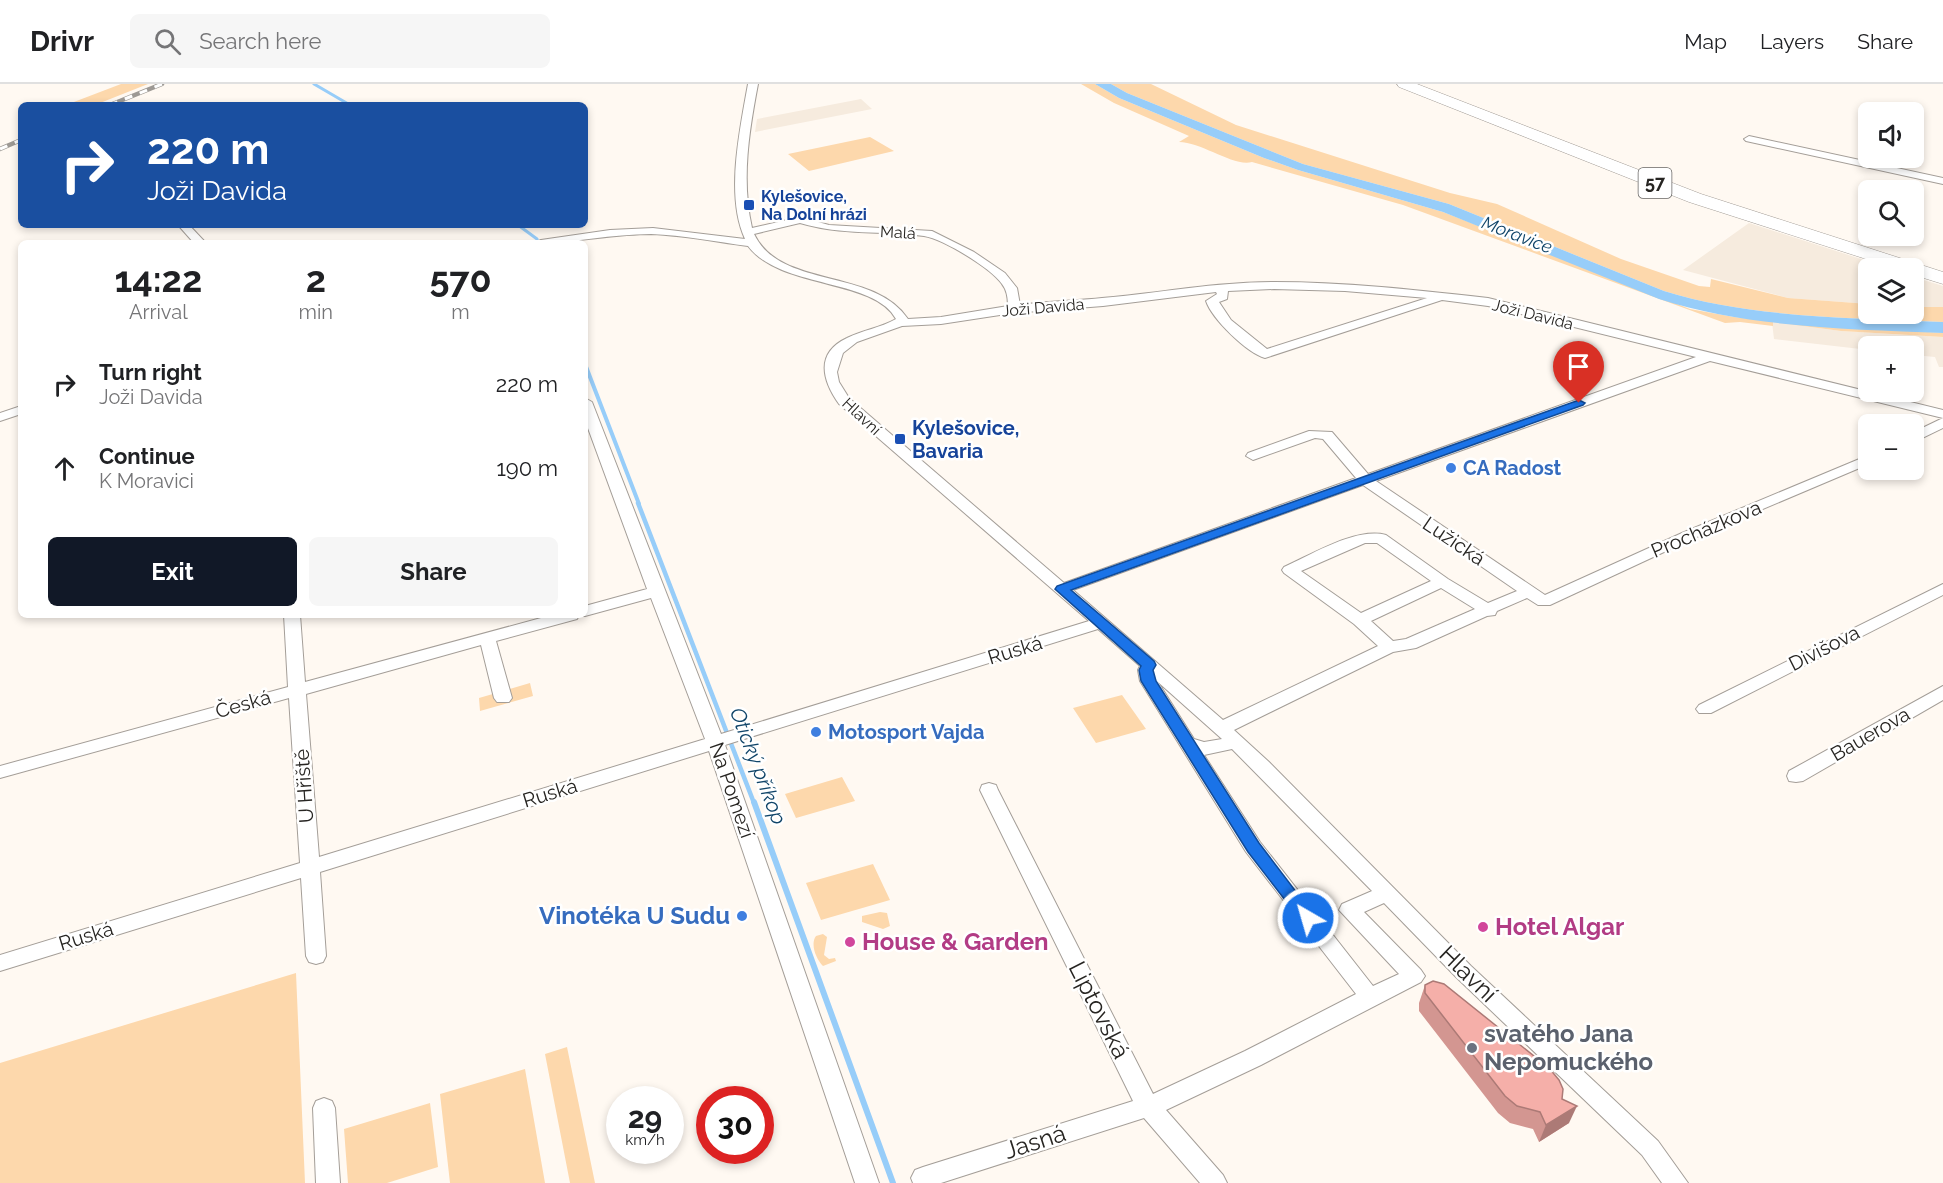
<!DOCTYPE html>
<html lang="en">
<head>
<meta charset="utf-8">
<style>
	body { margin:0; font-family:Raleway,sans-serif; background:#f6f6f6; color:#202124; height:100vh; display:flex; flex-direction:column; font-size:22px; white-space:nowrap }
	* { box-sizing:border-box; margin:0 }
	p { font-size:20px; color:#757577 }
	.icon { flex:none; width:33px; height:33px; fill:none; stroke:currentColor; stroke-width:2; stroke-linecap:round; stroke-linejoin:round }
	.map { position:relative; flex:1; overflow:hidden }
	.sheet { position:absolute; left:18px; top:156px; width:570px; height:378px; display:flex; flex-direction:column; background:#fff; border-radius:9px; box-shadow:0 3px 9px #0003 }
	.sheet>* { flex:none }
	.hud { position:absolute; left:18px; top:18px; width:570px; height:126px; border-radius:9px; box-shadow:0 3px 9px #0003; background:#1a4fa0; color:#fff; overflow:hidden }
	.fabs { position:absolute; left:1858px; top:18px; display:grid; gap:12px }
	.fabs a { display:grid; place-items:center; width:66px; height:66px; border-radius:9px; background:#fff; box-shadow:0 3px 9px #0003; font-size:30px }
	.speed { position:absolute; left:606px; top:1002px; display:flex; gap:12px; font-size:30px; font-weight:700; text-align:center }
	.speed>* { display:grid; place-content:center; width:78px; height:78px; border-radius:50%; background:#fff; box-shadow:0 3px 9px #0003; line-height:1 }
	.speed small { font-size:15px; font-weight:400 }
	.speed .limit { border:9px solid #d22; background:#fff; color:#111 }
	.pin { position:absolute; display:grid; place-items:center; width:51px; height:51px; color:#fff; margin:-62px -26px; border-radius:50% 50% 50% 0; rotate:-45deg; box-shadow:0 0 6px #0007 }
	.pin .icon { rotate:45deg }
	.me { position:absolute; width:66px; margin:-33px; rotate:322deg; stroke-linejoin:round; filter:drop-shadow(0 0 4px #0008) }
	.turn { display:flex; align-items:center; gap:21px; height:126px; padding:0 30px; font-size:27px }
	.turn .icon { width:78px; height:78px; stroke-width:2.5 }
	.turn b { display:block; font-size:42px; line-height:51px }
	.eta { display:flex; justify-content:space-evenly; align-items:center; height:102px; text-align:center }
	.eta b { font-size:36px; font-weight:700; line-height:42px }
	.button { display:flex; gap:12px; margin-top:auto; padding:12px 30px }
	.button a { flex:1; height:69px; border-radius:9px; background:#111827; color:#fff; font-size:24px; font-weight:700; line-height:69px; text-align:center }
	.button a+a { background:#f6f6f6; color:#202124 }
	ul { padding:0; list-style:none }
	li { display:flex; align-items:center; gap:18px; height:84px; padding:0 30px }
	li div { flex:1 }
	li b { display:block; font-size:22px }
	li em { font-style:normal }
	header { display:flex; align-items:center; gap:36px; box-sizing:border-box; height:84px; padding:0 30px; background:#fff; border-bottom:2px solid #e0e0e0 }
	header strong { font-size:28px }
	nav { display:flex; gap:33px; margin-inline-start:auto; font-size:21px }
	.search { width:420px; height:54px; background:#f6f6f6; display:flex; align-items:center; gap:15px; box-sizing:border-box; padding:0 21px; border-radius:9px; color:#757577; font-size:22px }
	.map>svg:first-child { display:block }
</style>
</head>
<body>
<header>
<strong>Drivr</strong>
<div class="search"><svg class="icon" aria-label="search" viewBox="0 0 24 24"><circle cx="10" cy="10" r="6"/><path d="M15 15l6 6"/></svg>Search here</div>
<nav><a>Map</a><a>Layers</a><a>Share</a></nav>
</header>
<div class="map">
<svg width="1943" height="1099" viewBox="0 0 1943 1099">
	<rect width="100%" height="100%" fill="#fff9f2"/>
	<path fill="#f6ebde" d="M 861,15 L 872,25 L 755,48 L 757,35 Z
		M 1749,139 L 1889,184 L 1869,184 L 1869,220 L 1788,214 L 1683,186 Z
		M 1914,193 L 1943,202 L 1943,223 L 1914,223 Z
		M 1772,238 L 1841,247 L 1943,253 L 1943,283 L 1939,283 L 1935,273 L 1914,271 L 1914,262 L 1869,262 L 1869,266 L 1774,255 Z"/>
	<path fill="#fdd8ac" d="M 121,0 L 148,0 L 95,21 L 66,21 Z
		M 1081,0 L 1095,0 L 1119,14 L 1264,74 L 1298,86 L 1443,128 L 1690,225 L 1734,233 L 1788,239 L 1943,249 L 1943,253 L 1841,247 L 1773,238 L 1773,242 L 1740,238 L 1725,239 L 1403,121 L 1252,78 C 1233,83 1202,58 1179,58 L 1189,52 L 1114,19 Z
		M 1111,0 L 1151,0 L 1236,41 L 1450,109 L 1497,120 L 1621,175 L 1699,202 L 1710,203 L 1711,195 L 1788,214 L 1869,220 L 1869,230 L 1914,230 L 1914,223 L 1943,223 L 1943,238 C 1853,234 1750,234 1664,207 L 1449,120 L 1303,80 L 1127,9 Z
		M 870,53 L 894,67 L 809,87 L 788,70 Z
		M 530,599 L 533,612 L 480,627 L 479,614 Z
		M 1122,611 L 1146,645 L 1096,659 L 1073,624 Z
		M 842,693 L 855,717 L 796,734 L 785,710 Z
		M 873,780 L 890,816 L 821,836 L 806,799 Z
		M 880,828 L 887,829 L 890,842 L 883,845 L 862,838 L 862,832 Z
		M 823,850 L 827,853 L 824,871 L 829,875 L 835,874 L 836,877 L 823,882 C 816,875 810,860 816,852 Z
		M 296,889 L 305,1099 L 0,1099 L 0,979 Z
		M 567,963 L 595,1099 L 570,1099 L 545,970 Z
		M 525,985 L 545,1099 L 450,1099 L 440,1010 Z
		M 430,1019 L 438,1083 L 387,1099 L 348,1099 L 344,1045 Z"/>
	<path fill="#97cdf9" d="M 1095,0 L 1111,0 L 1127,9 L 1303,80 L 1449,120 L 1664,207 C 1750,234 1853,234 1943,238 L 1943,249 C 1849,245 1750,244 1659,215 L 1443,128 L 1298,86 L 1264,74 L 1119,14 Z"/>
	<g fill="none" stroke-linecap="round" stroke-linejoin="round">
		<path stroke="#97cdf9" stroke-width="3" d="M 314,0 L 350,21
			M 518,141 L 537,155 L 538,159"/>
		<path stroke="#97cdf9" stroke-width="4" d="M 585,280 L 639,420"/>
		<path stroke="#97cdf9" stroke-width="4.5" d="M 638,419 L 754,719"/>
		<path stroke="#97cdf9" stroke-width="6" d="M 754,718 L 893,1099"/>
		<defs>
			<path id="street" d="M 748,0 L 758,0 C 749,47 741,96 752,144 L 800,133 L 829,141 L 932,147 L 974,168 L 1005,189 L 1017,204 L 1020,221 C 1047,217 1075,217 1102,214 C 1160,209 1216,198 1274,198 C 1346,198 1417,206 1488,214 L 1943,326 L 1943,344 L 1914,358 L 1914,348 L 1943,334 L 1710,277 L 1376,397 L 1545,511 L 1682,449 L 1869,371 L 1869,380 L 1692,455 L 1550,521 L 1538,521 L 1527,514 L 1497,527 L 1495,531 L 1487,532 L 1416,564 L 1393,568 L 1234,646 L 1269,678 L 1471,882 L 1658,1057 L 1688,1099 L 1662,1099 L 1642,1071 L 1457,894 L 1384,819 L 1364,828 L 1421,886 L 1425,892 L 1421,898 L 1261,981 L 1166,1026 L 1223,1091 L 1227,1099 L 1200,1099 L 1144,1034 L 941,1099 L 913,1099 L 911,1094 L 915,1086 L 923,1083 L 1133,1017 L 980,706 L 982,701 L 989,699 L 996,701 L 998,706 L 1153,1010 L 1245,967 L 1356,910 L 1246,768 L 1140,597 L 1138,586 L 1140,582 L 1098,545 L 725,661 L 879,1099 L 855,1099 L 709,667 L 320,788 L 326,872 L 323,878 L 316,880 L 309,878 L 306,872 L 301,794 L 0,887 L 0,871 L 300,779 L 289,614 L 0,694 L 0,682 L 288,603 L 284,531 L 300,531 L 305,598 L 552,531 L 579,531 L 577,535 L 496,557 L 512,614 L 509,618 L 497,618 L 494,614 L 481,561 L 306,610 L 319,773 L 705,655 L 651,514 L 585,532 L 581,531 L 585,531 L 585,522 L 647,505 L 585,336 L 585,314 L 592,318 L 721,650 L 1089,537 L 839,320 C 822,296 815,269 847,254 C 863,246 880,244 896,235 C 874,194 780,205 748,162 C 717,158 683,151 651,150 C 612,150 574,159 535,159 L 541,156 L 610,146 L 653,144 L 745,155 C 725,112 740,45 748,0 ZM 800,139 C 844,152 880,146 924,152 C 943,155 991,184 1002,200 C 1007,206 1008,215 1008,222 L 941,233 L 908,235 C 873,183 781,206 754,150 ZM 1274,205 L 1345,207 L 1427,214 L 1267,265 L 1231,236 L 1219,218 L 1227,215 L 1228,207 ZM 1216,208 L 1217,210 L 1206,217 C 1212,235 1247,269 1265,274 L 1442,216 L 1488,222 L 1696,273 L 1368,390 L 1332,348 L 1309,347 L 1248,369 L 1246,372 L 1253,376 L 1315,354 L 1323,355 L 1356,394 L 1064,499 L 849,314 L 839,298 L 837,288 L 843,269 L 857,258 L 902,242 L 941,240 L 1013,229 L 1103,222 ZM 1363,401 L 1517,507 L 1488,519 L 1448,495 L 1386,451 C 1356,443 1313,470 1284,483 L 1282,486 L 1284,489 L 1354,540 L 1378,562 L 1223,636 L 1073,506 ZM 1365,459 L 1377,459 L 1431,497 L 1361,529 L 1301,487 ZM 1441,504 L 1475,525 L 1406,555 L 1393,557 L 1371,537 ZM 1158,598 L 1222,655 L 1204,658 L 1194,655 ZM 1232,665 L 1372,807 L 1342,820 L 1339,826 L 1399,890 L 1373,902 L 1260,758 L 1204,671 Z
				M 1749,52 L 1943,94 L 1943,100 L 1746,57 L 1744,55 Z
				M 178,141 L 189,141 L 206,159 L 194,159 Z
				M 21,322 L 21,330 L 0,337 L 0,329 Z
				M 1943,500 L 1943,511 L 1711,629 L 1699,629 L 1696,625 L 1699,621 Z
				M 1943,602 L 1943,616 L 1803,697 L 1796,698 L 1789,697 L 1787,692 L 1789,687 Z
				M 324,1014 L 332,1017 L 335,1024 L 340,1099 L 316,1099 L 313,1024 L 316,1017 Z"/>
			<path id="primary" d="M 1397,0 L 1417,0 L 1701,110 L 1943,188 L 1943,200 L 1914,191 L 1914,184 L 1894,184 L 1689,118 L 1399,3 Z"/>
		</defs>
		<use href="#street" stroke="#a49e98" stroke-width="2"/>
		<use href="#primary" stroke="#a49e98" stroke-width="1"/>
		<use href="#street" fill="#fff" fill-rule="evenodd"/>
		<use href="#primary" fill="#fff" fill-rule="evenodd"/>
		<defs>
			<path id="rail" d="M 110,21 L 162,0
				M 0,65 L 21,56"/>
		</defs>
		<use href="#rail" stroke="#9d9994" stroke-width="4.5"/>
		<use href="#rail" stroke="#fff" stroke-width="3" stroke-dasharray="8" stroke-linecap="butt"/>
	</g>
	<path fill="#d39691" d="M 1425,901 L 1569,1039 L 1539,1058 L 1533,1045 L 1510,1039 L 1498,1029 L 1419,927 L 1419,919 Z"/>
	<path fill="#ac7a76" d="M 1577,1022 L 1569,1039 L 1539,1058 L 1546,1041 Z"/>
	<path fill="#f5afa9" stroke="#ac7a76" stroke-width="1.5" d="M 1433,897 L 1444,900 L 1549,984 L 1559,996 L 1563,1005 L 1562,1015 L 1577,1022 L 1546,1041 L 1540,1028 L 1517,1022 L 1505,1012 L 1425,909 L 1425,901 Z"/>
	<path fill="#1a73e8" stroke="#114b97" stroke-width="1.5" d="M 1579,316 L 1585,319 L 1583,321 L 1071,506 L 1154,577 L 1156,581 L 1153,586 L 1156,597 L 1259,759 L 1316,834 L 1313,838 L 1308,840 L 1302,838 L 1248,768 L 1141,597 L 1139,586 L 1141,582 L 1055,505 L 1057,502 Z"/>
	<g fill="#1a4fb4" stroke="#fff" stroke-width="2">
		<rect x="743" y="115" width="12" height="12" rx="3"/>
		<rect x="894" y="349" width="12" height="12" rx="3"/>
	</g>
	<g fill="#3f7fe0" stroke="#fff" stroke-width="2">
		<circle cx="1451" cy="384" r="6"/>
		<circle cx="816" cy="648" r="6"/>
		<circle cx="742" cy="832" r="6"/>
	</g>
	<g fill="#d1479c" stroke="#fff" stroke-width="2">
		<circle cx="1483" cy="843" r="6"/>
		<circle cx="850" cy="858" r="6"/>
	</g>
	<circle fill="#6b7280" stroke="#fff" stroke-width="2" cx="1472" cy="964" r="6"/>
	<g text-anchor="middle" stroke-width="5" stroke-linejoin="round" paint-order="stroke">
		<g font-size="16" font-weight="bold" fill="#164399" stroke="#fff" text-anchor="start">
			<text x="761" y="118">Kylešovice,<tspan x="761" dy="18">Na Dolní hrázi</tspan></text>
		</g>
		<g font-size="16" fill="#272522" stroke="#fff">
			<text transform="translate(898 148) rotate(3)" y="6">Malá</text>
			<text transform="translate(1043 223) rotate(-5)" y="6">Joži Davida</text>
			<text transform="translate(1533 230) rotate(14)" y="6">Joži Davida</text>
			<text transform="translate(862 332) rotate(43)" y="6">Hlavní</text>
		</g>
		<rect fill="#fff" stroke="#686664" stroke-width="1.5" x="1638.5" y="84" width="33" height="30" rx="4.5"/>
		<g font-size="18" font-weight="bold" fill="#272522">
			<text x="1655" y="105">57</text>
		</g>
		<g font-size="18" font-style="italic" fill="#114569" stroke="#fff">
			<text transform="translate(1517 151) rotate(21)" y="6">Moravice</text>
		</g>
		<g font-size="20" font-weight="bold" fill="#164399" stroke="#fff" text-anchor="start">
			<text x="912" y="351">Kylešovice,<tspan x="912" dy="23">Bavaria</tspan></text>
		</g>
		<g font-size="20" font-weight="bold" fill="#366cbe" stroke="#fff" text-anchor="start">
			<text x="1463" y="391">CA Radost</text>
			<text x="828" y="655">Motosport Vajda</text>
		</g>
		<g font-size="20" fill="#272522" stroke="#fff">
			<text transform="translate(1706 445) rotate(-23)" y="7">Procházkova</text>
			<text transform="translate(1454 457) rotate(34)" y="7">Lužická</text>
			<text transform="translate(1824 564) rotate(-27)" y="7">Divišova</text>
			<text transform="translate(1015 566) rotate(-17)" y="7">Ruská</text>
			<text transform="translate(243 620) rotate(-16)" y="7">Česká</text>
			<text transform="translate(1870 650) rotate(-30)" y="7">Bauerova</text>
			<text transform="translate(304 702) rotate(-94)" y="7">U Hřiště</text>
			<text transform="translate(732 706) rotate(71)" y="7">Na Pomezí</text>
			<text transform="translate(550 709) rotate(-17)" y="7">Ruská</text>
			<text transform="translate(86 852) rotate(-17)" y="7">Ruská</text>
		</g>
		<g font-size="21" font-style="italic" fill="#114569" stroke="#fff">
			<text transform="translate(758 682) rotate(69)" y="7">Otický příkop</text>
		</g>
		<g font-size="24" font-weight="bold" fill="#366cbe" stroke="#fff" text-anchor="end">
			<text x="730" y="840">Vinotéka U Sudu</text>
		</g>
		<g font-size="24" font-weight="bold" fill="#b23c85" stroke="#fff" text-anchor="start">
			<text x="1495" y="851">Hotel Algar</text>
			<text x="862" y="866">House &amp; Garden</text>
		</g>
		<g font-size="24" fill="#272522" stroke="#fff">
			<text transform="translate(1468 890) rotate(44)" y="8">Hlavní</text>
			<text transform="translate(1099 926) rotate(63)" y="8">Liptovská</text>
			<text transform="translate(1035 1058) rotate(-18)" y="8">Jasná</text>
		</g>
		<g font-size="24" font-weight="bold" fill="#5b616d" stroke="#fff" text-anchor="start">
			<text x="1484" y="958">svatého Jana<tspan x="1484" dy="28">Nepomuckého</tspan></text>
		</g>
	</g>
</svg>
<div class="fabs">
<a><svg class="icon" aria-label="sound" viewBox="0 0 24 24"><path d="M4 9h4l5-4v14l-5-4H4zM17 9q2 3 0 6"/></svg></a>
<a><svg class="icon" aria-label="search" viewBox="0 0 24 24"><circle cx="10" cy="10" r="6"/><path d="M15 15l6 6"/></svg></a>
<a><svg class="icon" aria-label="layers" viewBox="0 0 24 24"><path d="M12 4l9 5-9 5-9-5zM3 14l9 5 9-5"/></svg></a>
<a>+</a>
<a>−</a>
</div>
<div class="speed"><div>29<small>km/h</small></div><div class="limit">30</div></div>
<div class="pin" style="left:1579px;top:319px;background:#d93025"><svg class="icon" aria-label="arrive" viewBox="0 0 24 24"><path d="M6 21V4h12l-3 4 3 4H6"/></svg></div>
<svg class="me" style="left:1308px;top:834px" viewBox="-20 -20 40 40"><circle r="17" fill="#1a73e8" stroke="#fff" stroke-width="3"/><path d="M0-11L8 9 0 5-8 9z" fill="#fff"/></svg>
<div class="hud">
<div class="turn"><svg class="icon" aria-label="right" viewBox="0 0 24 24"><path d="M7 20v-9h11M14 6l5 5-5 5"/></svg><div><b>220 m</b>Joži Davida</div></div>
</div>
<section class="sheet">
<div class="eta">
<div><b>14:22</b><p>Arrival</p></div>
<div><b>2</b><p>min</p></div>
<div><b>570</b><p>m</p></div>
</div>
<ul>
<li><svg class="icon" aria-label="right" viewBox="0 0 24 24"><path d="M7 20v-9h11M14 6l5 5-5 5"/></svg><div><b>Turn right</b><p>Joži Davida</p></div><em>220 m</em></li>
<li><svg class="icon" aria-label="ahead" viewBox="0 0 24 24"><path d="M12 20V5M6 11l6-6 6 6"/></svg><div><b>Continue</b><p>K Moravici</p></div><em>190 m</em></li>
</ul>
<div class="button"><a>Exit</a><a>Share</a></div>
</section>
</div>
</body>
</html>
